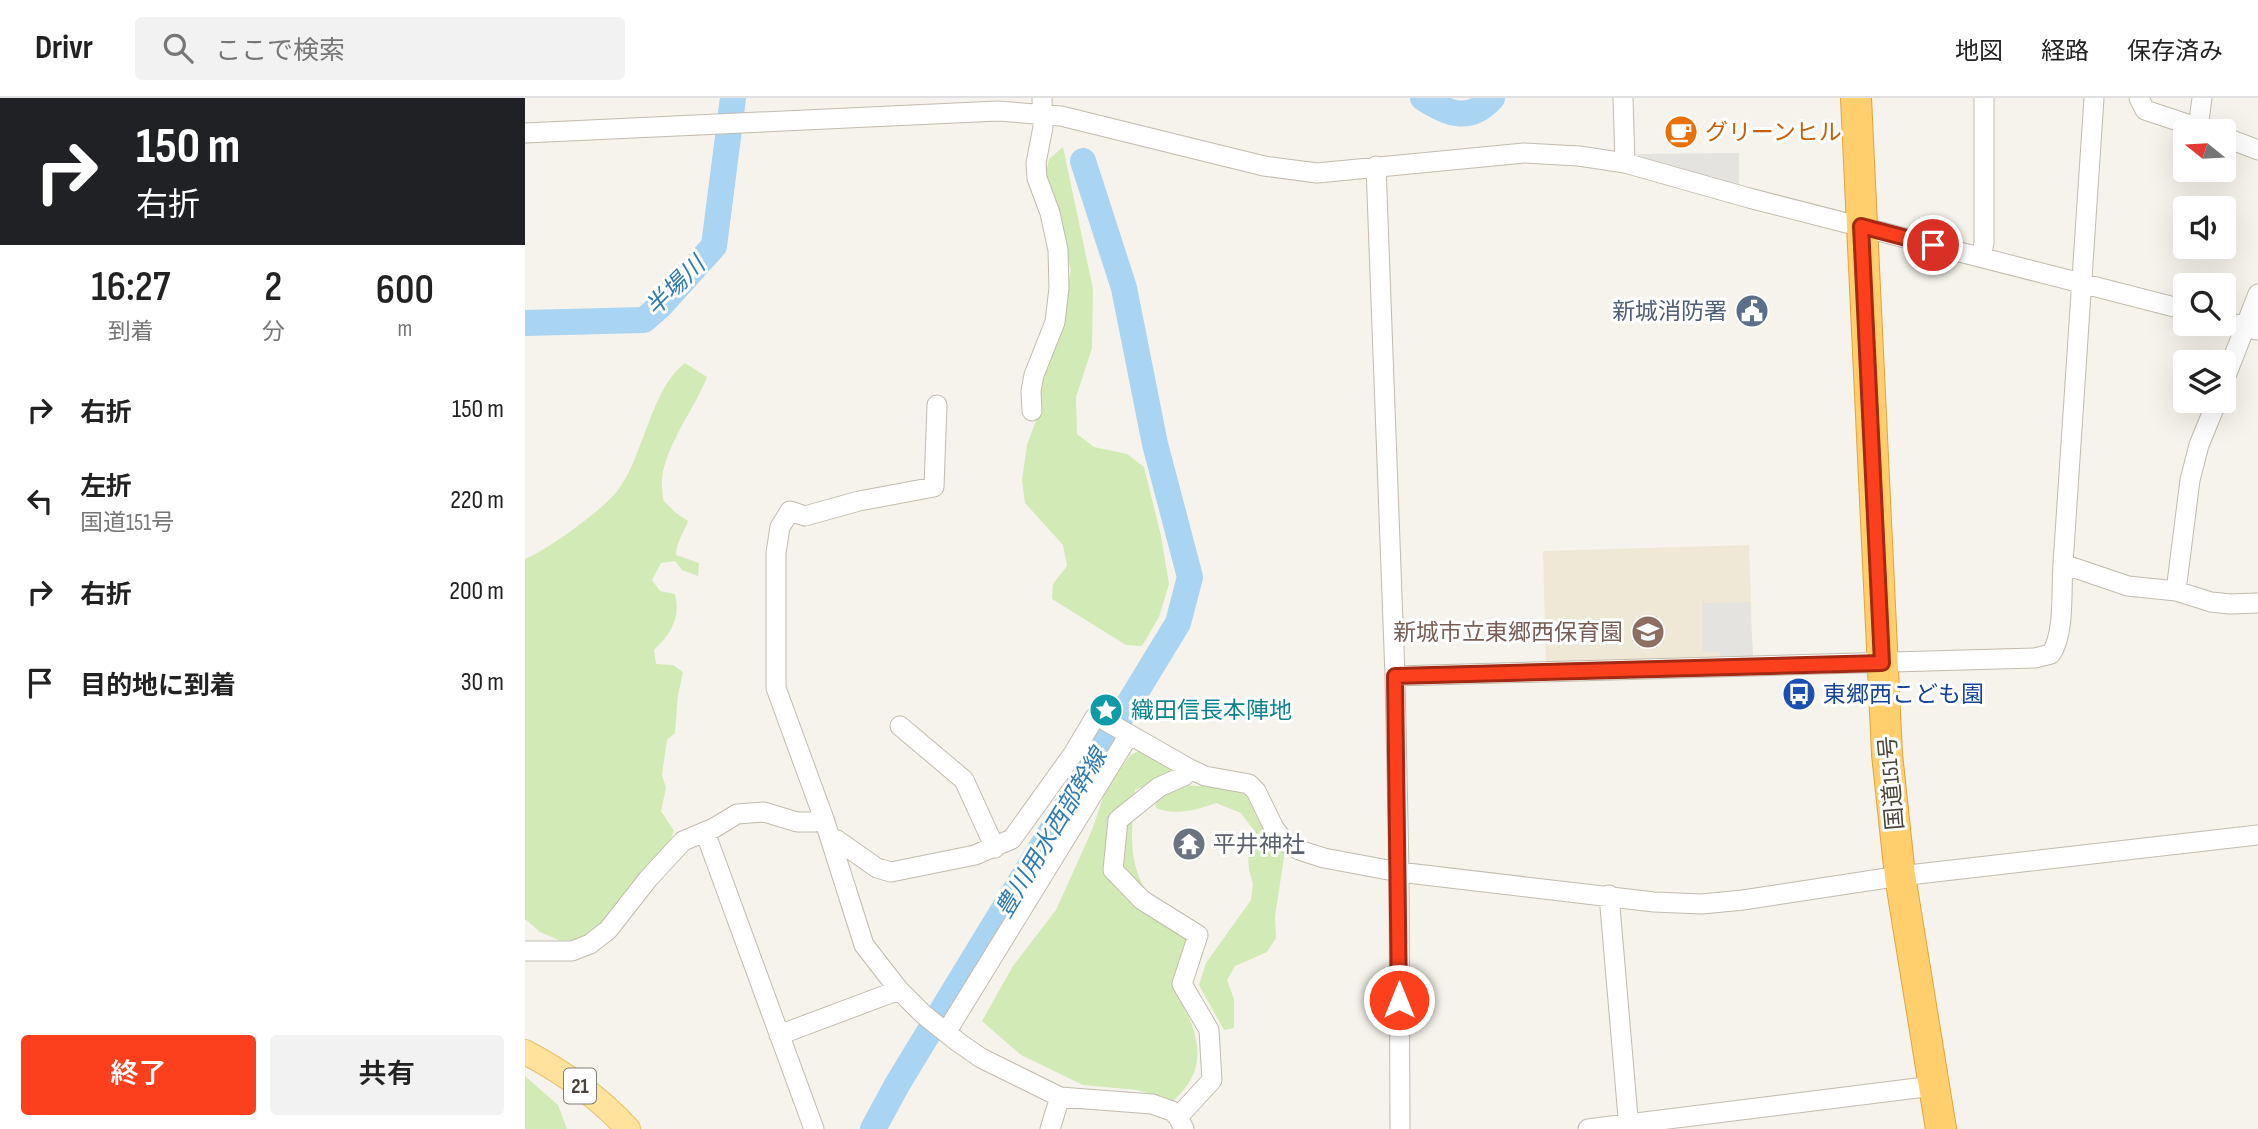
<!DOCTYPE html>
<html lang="ja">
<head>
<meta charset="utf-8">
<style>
	body { margin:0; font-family:"Sofia Sans Condensed","Noto Sans JP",sans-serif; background:#f2f2f2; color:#222; height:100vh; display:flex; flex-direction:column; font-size:26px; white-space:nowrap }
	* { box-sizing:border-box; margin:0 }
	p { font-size:23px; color:#767676 }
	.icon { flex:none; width:38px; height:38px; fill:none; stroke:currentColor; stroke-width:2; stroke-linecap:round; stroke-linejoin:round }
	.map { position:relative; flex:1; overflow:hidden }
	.sheet { display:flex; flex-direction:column; background:#fff; width:525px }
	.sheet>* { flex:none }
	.banner { background:#202124; color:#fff; overflow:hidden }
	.needle { width:46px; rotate:288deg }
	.tools { position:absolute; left:1648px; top:21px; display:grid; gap:14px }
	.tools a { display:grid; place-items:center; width:63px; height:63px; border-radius:7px; background:#fff; box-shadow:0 7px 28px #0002; font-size:35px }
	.pin { position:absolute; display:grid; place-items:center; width:60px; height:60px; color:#fff; margin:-30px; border:4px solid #fff; border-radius:50%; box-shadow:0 2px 7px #0007 }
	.me { position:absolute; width:77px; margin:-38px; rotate:0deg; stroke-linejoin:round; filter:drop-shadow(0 0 5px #0008) }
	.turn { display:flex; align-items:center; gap:24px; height:147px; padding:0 21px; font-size:32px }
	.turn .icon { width:91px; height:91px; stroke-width:2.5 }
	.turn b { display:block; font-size:49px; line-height:60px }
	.eta { display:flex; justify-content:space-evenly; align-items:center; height:119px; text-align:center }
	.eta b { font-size:42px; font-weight:600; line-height:49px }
	.action { display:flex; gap:14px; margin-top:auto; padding:14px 21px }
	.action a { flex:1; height:80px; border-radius:7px; background:#fc3f1d; color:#fff; font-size:28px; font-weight:600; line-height:80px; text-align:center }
	.action a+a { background:#f2f2f2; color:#222 }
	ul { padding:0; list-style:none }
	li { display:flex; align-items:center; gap:21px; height:91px; padding:0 21px }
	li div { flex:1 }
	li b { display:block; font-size:26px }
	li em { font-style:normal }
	header { display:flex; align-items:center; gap:42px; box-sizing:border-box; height:98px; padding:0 35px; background:#fff; border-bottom:2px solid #e0e0e0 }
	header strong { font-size:33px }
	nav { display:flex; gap:38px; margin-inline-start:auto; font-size:24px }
	.search { width:490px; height:63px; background:#f2f2f2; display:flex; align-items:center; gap:18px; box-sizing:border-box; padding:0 24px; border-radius:7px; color:#767676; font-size:26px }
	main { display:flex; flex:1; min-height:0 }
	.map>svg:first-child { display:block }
</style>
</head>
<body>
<header>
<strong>Drivr</strong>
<div class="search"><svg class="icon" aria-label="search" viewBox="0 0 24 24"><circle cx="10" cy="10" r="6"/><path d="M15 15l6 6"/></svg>ここで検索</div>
<nav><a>地図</a><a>経路</a><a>保存済み</a></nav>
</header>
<main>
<section class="sheet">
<div class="banner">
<div class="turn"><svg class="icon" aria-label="right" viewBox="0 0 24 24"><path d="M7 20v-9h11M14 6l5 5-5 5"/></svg><div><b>150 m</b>右折</div></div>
</div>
<div class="eta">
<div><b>16:27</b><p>到着</p></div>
<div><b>2</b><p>分</p></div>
<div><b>600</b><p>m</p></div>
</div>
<ul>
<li><svg class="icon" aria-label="right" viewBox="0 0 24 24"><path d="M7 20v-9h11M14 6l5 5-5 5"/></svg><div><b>右折</b></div><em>150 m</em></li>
<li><svg class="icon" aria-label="left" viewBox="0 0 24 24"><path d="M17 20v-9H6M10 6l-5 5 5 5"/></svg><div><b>左折</b><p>国道151号</p></div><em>220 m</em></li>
<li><svg class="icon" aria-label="right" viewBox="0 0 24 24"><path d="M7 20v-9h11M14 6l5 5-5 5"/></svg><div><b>右折</b></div><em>200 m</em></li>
<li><svg class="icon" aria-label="arrive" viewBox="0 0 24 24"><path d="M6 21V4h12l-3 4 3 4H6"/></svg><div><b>目的地に到着</b></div><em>30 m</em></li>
</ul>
<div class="action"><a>終了</a><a>共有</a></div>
</section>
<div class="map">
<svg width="1733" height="1031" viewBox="0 0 1733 1031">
	<rect width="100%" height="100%" fill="#f6f3ec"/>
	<path fill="#efe8d6" d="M 1224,447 L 1228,563 L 1021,569 L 1018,453 Z"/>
	<path fill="#d2eab5" d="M 538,49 L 568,191 L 567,250 L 551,299 L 552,336 L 569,349 L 602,356 L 619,369 L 636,438 L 644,486 L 634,519 L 617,548 L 601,547 L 527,501 L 528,486 L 542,468 L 538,447 L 500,405 L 497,382 L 502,347 L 514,314 L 509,296 L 536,221 L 546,172 L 519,83 L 524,61 Z
		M 160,265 L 182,279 C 169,312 142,344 137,380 C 136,386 138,395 138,402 L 151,415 L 163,423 C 159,434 151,445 151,457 L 174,465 L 173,478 L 157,472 L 150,463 L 136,465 L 127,482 L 135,493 L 150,496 C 156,519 146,536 129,552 L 131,566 L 148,567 L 158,574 L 153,597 L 150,635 L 142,642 L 137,677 L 141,690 L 136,713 L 149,733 L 142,750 L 80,826 L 56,841 L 36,843 L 15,834 L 0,821 L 0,461 C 21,453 84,408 95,389 C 102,379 108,366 112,355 C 125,325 134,285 160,265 Z
		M 616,652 L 647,669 L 657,687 L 673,688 L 700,687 L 720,694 L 760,753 L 750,818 L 751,840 L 742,854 L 710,868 L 702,882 L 709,901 L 709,930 L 699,932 L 674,887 L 681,865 L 726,802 L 728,786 L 724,772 L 723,755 L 731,735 L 716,715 L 691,705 C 671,712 652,718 631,710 L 630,695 L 621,687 L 610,692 C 606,738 600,778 638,812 C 645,818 654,822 662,826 L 662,845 L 651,894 C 672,932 687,968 649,1002 L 612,992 L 558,987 L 496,957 L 457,923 L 488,868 L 531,812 L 567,732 L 580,694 L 605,657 Z
		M 0,978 L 33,1007 L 42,1031 L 0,1031 Z"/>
	<path fill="#e5e3e0" d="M 1214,55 L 1214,92 L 1108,56 Z
		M 1225,504 L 1228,563 L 1195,565 L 1195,554 L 1178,554 L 1178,505 Z"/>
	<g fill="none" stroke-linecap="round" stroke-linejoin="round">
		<path stroke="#a9d4f2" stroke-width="26" d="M 898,0 C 923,16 945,25 967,0
			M 0,225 L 119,222 L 134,209 L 189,148 L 208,0
			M 348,1031 L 373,985 L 653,525 L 665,479 L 630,346 L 599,190 L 558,63"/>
		<defs>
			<path id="minor" d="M 1098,0 L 1100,65
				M 1614,0 L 1620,12 L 1683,33
				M 1673,30 L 1677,0
				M 0,35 L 473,13 L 536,18 L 739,68 L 792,75 L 999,55 L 1054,58 L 1100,65 L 1224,100 L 1661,212
				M 1699,39 L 1733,52
				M 851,68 L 870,578 L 874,774 L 875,1031
				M 1456,159 L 1459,145 L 1459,0
				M 1699,223 L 1732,232
				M 1699,283 L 1733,196
				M 507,313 L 506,293 L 509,277 L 530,224 L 534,190 L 533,152 L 525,115 L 512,80 L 511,65 L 518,29 L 517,0
				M 1538,466 L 1569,0
				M 1651,493 L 1665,382 L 1674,347 L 1692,303
				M 870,578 L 1510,560 L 1526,556 C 1540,535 1536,492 1538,466 L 1603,488 L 1651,493 L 1686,504 L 1705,506 L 1733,505
				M 375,628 L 439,682 L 470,750
				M 299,721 L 251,590 L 251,455 L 255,429 L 265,413 L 280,418 L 334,403 L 409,389 L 412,307
				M 180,734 L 289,1031
				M 306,740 L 312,742 L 352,770 L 366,774 L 450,757 L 487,741 L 548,656 L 570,619 L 579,622 L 665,671 L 680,678 L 724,686 L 731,693 L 749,730 L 760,744 L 774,752 L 799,760 L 874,774 L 1129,804 L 1177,806 L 1218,802 L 1375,778 L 1733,737
				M 1084,797 L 1104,1031
				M 0,853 L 47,853 L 65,846 L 83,832 L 123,781 L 158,743 L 189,730 L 212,716 L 239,714 L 272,724 L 290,724 L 299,721 L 339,847 L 374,892 L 398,916 L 433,944 L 456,960 L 535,999 L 627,1006 L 647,1013 L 653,1019 L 659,1031
				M 422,933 L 604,637
				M 254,937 L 374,892
				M 653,1019 L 687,982 L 684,932 L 657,886 L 673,837 L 617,802 L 588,772 L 593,722 L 634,689 L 659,678 L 665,671
				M 525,1031 L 535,999
				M 1063,1031 L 1408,988"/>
			<path id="major" d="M 0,954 C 38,974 74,999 103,1031"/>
			<path id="highway" d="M 1331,0 L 1362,656 L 1375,778 L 1416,1031"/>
		</defs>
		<use href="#minor" stroke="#c2bbae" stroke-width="21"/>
		<use href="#major" stroke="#e6c16a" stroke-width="26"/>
		<use href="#highway" stroke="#e0a43c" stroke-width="32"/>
		<use href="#minor" stroke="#fff" stroke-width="19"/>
		<use href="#major" stroke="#ffe39c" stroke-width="24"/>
		<use href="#highway" stroke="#ffcf6e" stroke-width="30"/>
	</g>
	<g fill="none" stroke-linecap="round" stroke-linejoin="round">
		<defs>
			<path id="route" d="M 874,902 L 870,578 L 1357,565 L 1336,128 L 1408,147"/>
		</defs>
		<use href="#route" stroke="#a42913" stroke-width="18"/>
		<use href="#route" stroke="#fc3f1d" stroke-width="12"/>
	</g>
	<defs>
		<symbol id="cafe-disc" viewBox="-11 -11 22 22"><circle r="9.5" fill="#e8710a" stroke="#fff"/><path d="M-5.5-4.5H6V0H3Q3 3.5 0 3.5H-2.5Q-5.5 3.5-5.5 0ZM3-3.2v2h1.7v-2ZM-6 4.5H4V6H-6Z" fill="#fff"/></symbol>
		<symbol id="civic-disc" viewBox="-11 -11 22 22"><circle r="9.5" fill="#5c6f8a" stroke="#fff"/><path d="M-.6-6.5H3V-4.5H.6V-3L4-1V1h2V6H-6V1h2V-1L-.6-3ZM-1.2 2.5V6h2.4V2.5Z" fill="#fff"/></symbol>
		<symbol id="school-disc" viewBox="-11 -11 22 22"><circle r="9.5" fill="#8d6e63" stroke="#fff"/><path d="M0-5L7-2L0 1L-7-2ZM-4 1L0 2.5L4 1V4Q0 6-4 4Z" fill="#fff"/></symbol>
		<symbol id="bus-disc" viewBox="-11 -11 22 22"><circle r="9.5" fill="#1a4fb4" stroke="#fff"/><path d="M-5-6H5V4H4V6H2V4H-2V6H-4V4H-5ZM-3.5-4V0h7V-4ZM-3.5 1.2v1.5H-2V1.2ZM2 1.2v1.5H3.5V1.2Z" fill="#fff"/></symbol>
		<symbol id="sight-disc" viewBox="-11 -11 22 22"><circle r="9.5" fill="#0f9aa8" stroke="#fff"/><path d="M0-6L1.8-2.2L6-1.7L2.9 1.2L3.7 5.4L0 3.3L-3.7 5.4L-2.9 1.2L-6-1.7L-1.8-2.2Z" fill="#fff"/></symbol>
		<symbol id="temple-disc" viewBox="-11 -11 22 22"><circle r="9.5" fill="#6b7280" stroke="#fff"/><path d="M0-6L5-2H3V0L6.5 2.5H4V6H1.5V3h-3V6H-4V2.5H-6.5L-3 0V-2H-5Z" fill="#fff"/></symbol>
	</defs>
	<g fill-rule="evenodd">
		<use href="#cafe-disc" x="1137" y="15" width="38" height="38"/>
		<use href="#civic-disc" x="1208" y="194" width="38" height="38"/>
		<use href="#school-disc" x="1104" y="515" width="38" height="38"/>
		<use href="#bus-disc" x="1255" y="577" width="38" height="38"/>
		<use href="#sight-disc" x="562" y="593" width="38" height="38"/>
		<use href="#temple-disc" x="645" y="727" width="38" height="38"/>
	</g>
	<g text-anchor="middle" stroke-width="6" stroke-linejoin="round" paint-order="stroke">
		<rect fill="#fff" stroke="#817c74" stroke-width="2" x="39" y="970.5" width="32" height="35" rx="5"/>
		<g font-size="21" font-weight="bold" fill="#4b4439">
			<text x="55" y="995">21</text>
		</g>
		<g font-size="23" fill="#c56008" stroke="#fff" text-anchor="start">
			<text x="1180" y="42">グリーンヒル</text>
		</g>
		<g font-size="23" fill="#4e5e75" stroke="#fff" text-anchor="end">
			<text x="1202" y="221">新城消防署</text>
		</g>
		<g font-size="23" fill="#785e54" stroke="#fff" text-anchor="end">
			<text x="1098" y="542">新城市立東郷西保育園</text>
		</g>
		<g font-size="23" fill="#164399" stroke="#fff" text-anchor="start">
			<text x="1298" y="604">東郷西こども園</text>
		</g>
		<g font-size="23" fill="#0d838f" stroke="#fff" text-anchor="start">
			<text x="606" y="620">織田信長本陣地</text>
		</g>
		<g font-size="23" fill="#4b4439" stroke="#fff">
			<text transform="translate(1366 685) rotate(-95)" y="8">国道151号</text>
		</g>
		<g font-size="23" fill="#5b616d" stroke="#fff" text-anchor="start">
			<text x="688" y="754">平井神社</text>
		</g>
		<g font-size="24" font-style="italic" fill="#2e7ab2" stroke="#fff">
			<text transform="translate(150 188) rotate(-45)" y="8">半場川</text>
			<text transform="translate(526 735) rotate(-59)" y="8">豊川用水西部幹線</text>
		</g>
	</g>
</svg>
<div class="tools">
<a><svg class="needle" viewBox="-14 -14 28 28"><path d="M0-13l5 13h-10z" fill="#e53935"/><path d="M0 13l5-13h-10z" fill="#767676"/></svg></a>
<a><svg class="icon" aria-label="sound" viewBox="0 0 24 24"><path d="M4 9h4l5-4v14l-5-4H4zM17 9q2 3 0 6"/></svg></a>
<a><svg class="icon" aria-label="search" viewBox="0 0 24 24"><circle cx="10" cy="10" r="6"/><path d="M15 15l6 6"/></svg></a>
<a><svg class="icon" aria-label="layers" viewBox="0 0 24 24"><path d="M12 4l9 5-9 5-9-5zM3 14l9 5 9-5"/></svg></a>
</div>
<div class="pin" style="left:1408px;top:147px;background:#d93025"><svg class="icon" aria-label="arrive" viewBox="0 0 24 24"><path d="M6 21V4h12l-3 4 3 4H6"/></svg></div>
<svg class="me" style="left:874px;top:902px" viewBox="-20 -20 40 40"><circle r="17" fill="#fc3f1d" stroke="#fff" stroke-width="3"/><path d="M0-11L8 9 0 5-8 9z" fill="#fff"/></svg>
</div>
</main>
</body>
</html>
